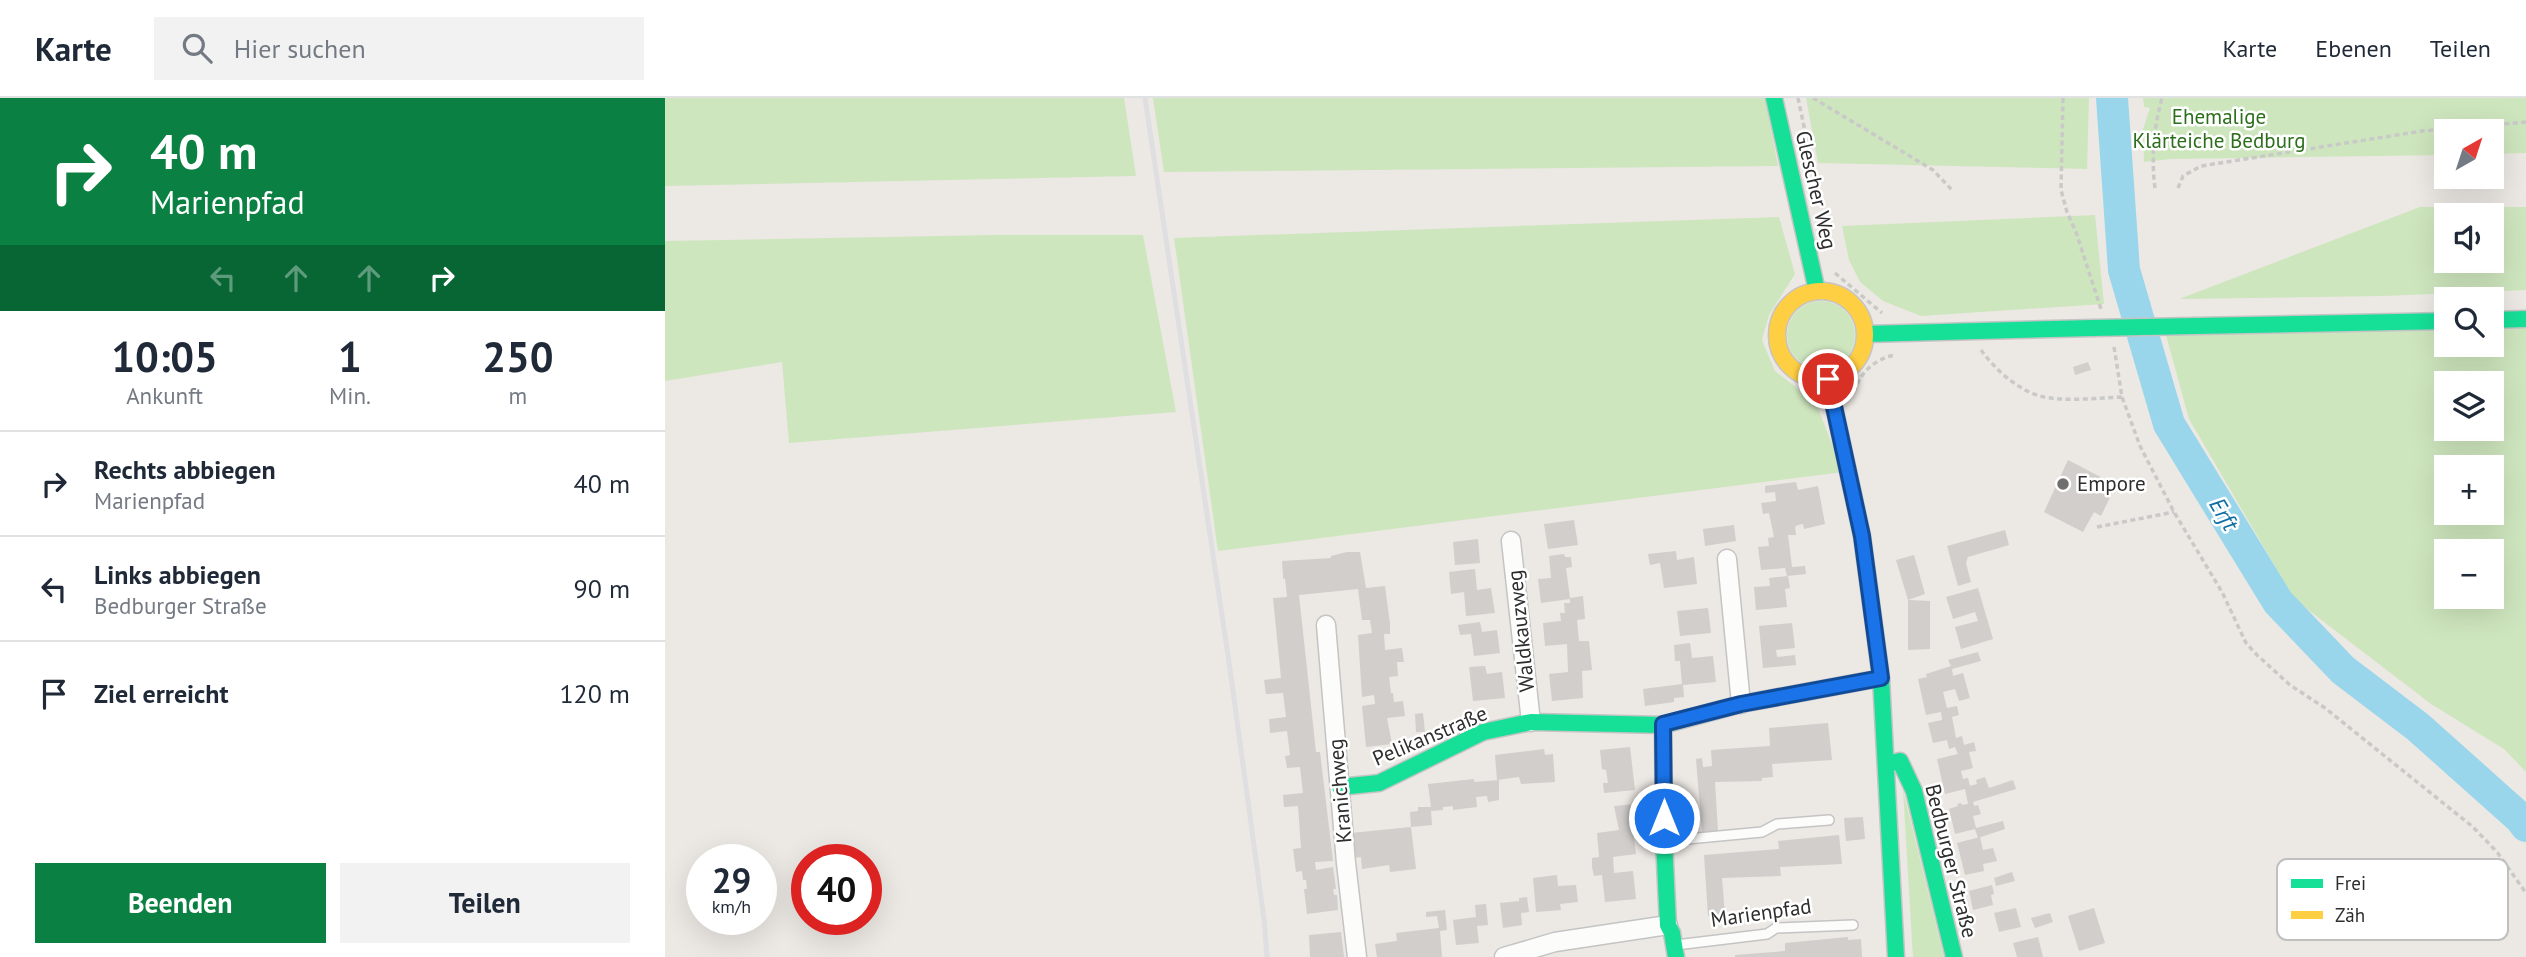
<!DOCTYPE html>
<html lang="de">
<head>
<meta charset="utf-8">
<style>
	body { margin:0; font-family:"PT Sans",sans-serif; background:#f2f2f3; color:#1f2937; height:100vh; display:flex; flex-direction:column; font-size:26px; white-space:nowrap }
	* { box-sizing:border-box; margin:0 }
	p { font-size:23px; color:#747a83 }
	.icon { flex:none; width:38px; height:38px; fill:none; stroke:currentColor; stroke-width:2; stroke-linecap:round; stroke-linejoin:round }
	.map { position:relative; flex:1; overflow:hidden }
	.drawer { display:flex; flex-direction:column; background:#fff; width:665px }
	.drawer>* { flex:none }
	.banner { background:#0b8043; color:#fff; overflow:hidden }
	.needle { width:46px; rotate:39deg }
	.controls { position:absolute; left:1769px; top:21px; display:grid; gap:14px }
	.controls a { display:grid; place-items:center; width:70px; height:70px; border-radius:0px; background:#fff; box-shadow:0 7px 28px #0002; font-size:35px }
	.speed { position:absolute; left:21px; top:746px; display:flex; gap:14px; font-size:35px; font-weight:700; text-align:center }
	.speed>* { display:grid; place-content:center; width:91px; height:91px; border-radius:50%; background:#fff; box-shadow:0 7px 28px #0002; line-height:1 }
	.speed small { font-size:18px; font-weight:400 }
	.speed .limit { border:10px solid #d22; background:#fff; color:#111 }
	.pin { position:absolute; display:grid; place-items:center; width:60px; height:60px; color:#fff; margin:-30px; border:4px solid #fff; border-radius:50%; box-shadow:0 2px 7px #0007 }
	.me { position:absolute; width:77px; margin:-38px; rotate:0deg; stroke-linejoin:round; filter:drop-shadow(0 0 5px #0008) }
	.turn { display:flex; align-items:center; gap:24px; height:147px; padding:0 35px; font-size:32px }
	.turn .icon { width:91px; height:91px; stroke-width:2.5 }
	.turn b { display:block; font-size:49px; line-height:60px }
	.lanes { display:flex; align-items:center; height:66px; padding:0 35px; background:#0003; justify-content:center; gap:35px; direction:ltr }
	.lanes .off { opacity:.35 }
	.eta { display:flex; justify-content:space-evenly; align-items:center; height:119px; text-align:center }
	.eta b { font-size:42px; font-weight:700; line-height:49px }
	.primary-button { display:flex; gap:14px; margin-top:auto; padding:14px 35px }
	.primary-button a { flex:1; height:80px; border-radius:0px; background:#0b8043; color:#fff; font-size:28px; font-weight:700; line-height:80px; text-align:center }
	.primary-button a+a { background:#f2f2f3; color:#1f2937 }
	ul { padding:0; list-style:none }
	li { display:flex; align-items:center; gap:21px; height:105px; padding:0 35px; border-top:2px solid #e0e1e3 }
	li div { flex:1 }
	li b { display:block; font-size:26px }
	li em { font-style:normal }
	header { display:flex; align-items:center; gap:42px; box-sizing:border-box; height:98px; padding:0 35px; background:#fff; border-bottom:2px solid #e0e1e3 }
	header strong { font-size:33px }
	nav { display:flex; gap:38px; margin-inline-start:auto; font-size:24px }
	.search { width:490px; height:63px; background:#f2f2f3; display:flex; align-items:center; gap:18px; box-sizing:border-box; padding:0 24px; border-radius:0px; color:#747a83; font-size:26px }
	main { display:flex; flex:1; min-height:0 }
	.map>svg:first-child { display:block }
</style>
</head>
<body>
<header>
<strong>Karte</strong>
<div class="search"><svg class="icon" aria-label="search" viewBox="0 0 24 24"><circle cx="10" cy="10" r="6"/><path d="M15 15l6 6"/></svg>Hier suchen</div>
<nav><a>Karte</a><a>Ebenen</a><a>Teilen</a></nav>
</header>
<main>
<section class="drawer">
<div class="banner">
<div class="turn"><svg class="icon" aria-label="right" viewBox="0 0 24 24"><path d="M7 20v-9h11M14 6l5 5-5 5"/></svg><div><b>40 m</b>Marienpfad</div></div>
<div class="lanes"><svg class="icon off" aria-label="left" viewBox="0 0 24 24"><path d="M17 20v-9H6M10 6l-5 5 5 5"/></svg><svg class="icon off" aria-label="ahead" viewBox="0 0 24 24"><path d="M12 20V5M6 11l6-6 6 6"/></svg><svg class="icon off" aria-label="ahead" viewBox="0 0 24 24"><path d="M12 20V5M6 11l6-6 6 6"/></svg><svg class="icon" aria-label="right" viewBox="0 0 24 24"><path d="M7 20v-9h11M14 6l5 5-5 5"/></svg></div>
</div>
<div class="eta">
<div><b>10:05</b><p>Ankunft</p></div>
<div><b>1</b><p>Min.</p></div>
<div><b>250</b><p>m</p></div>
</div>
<ul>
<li><svg class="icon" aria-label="right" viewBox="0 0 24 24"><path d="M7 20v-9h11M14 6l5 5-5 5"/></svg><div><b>Rechts abbiegen</b><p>Marienpfad</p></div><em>40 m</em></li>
<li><svg class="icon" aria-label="left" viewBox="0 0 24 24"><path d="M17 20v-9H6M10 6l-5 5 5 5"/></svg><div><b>Links abbiegen</b><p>Bedburger Straße</p></div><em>90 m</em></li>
<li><svg class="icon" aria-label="arrive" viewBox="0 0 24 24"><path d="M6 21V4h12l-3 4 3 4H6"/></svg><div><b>Ziel erreicht</b></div><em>120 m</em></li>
</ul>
<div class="primary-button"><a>Beenden</a><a>Teilen</a></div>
</section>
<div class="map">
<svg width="1861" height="859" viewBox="0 0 1861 859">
	<rect width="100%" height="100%" fill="#ece8e4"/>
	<path fill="#cee6be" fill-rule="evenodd" d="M 0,0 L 459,0 L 471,78 L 0,88 Z
		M 488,0 L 1100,0 L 1113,68 L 499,74 Z
		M 1141,0 L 1424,0 L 1422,71 L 1153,65 Z
		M 1478,0 L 1861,0 L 1861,55 L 1827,56 L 1827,33 L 1782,33 L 1781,57 L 1506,61 L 1479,64 L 1478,31 L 1485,10 L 1479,9 Z
		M 1755,109 L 1861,109 L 1861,192 L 1719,198 L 1514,201 ZM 1827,117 L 1827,163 L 1782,163 L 1782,117 Z
		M 1430,117 L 1439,206 L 1256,218 L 1218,203 L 1195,184 L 1184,162 L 1177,128 Z
		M 1114,119 L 1130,176 L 1104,217 L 1097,242 L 1110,273 L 1151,305 L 1178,374 L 553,453 L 509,140 Z
		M 328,137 L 478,137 L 511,314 L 124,345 L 117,264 L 0,283 L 0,143 Z
		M1122 237a34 34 0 1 1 68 0a34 34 0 1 1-68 0Z
		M 1827,230 L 1861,230 L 1861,674 L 1839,651 L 1766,606 L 1629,501 L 1524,321 L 1501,237 L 1781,231 L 1782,247 L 1827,247 ZM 1782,285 L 1827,285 L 1827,331 L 1782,331 ZM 1782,369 L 1827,369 L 1827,415 L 1782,415 ZM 1782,453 L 1827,453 L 1827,499 L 1782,499 Z
		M 1238,692 L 1279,859 L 1248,859 Z"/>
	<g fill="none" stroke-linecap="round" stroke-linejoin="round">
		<path stroke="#99d6ec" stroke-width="32" d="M 1447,0 L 1459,172 L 1504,326 L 1613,504 L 1678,572 L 1753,629 L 1855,720 L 1861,728"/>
	</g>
	<path fill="#d1cecb" d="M 1423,264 L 1426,272 L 1410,277 L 1408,269 Z
		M 1403,362 L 1451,387 L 1436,418 L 1429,414 L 1418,434 L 1379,414 Z
		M 1131,384 L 1133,392 L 1153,388 L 1160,426 L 1139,431 L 1138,426 L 1133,427 L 1130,429 L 1131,437 L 1123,437 L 1127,469 L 1140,468 L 1141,476 L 1122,478 L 1120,470 L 1096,472 L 1093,449 L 1104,448 L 1103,440 L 1109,439 L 1104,415 L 1098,416 L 1096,405 L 1111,403 L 1110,394 L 1100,395 L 1100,388 Z
		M 909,422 L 913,447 L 883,451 L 879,426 Z
		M 1069,427 L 1071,443 L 1040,448 L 1038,431 Z
		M 1340,432 L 1344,447 L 1303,459 L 1301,465 L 1306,484 L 1293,488 L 1282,448 Z
		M 813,441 L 815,465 L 790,467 L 788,444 Z
		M 1011,453 L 1012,462 L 1029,459 L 1032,486 L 999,490 L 995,465 L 985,467 L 983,456 Z
		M 682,454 L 695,454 L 701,490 L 720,488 L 725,526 L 725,536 L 719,536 L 720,552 L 737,550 L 739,564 L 732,564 L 733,578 L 724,579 L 726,595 L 728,595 L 729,604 L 738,603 L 740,618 L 722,620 L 727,646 L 701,649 L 697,608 L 710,606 L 709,597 L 697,599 L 693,537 L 707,535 L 705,522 L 697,522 L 693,491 L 634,497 L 651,654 L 655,654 L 668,763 L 650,764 L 651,772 L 668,769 L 671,791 L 668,791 L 669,797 L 672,797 L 673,812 L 642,816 L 639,791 L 642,791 L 641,782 L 638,782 L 637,773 L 631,774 L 628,751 L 636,750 L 633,708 L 619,709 L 618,697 L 638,695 L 635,669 L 622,670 L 620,658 L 625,657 L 622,633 L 605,635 L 604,621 L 621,619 L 618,595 L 601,596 L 599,582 L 616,580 L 608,500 L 622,499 L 620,480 L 618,481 L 618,477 L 617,463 L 666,460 L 666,458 Z
		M 899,456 L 900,459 L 906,459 L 907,469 L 901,470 L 905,500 L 918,498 L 920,521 L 912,522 L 914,543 L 924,543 L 927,572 L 917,573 L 918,600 L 887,603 L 884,576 L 903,574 L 902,546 L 880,548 L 878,525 L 896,523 L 895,515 L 900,515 L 899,505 L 905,505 L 905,501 L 876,505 L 873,481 L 886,480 L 884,458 Z
		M 1249,457 L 1260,496 L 1243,502 L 1265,503 L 1265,551 L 1243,552 L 1243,502 L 1231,462 Z
		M 810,471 L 812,492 L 826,490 L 830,515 L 801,518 L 799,494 L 786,496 L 784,474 Z
		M 1123,478 L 1125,490 L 1120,491 L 1122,509 L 1091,512 L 1089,489 L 1105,488 L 1104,480 Z
		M 1313,490 L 1328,541 L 1296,551 L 1290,529 L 1313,523 L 1310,514 L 1288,521 L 1281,499 Z
		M 1043,510 L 1046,535 L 1015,538 L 1012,513 Z
		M 815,524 L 817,534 L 832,532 L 835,555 L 809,558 L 806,536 L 795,537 L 793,527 Z
		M 1127,525 L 1130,550 L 1111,552 L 1112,559 L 1130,557 L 1131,567 L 1098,570 L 1094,528 Z
		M 1025,545 L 1027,560 L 1048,558 L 1051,584 L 1018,587 L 1019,599 L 1009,600 L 1009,604 L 980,608 L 978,591 L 1017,586 L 1015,563 L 1010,563 L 1009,547 Z
		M 1313,554 L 1316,563 L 1287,571 L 1288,578 L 1298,575 L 1305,600 L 1294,603 L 1290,591 L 1278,594 L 1282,610 L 1292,608 L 1294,617 L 1287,619 L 1291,640 L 1297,638 L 1299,647 L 1309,644 L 1311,653 L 1304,654 L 1308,670 L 1296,673 L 1298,681 L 1303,680 L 1305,688 L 1312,686 L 1311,682 L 1320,679 L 1324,690 L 1348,682 L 1351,691 L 1308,704 L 1309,708 L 1313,707 L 1316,716 L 1308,718 L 1311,730 L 1338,723 L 1340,731 L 1313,740 L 1310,731 L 1290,736 L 1284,711 L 1293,708 L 1292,706 L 1296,705 L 1297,707 L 1303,706 L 1300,691 L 1280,696 L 1272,661 L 1293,656 L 1290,649 L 1284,651 L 1282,642 L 1268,645 L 1263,625 L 1277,622 L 1276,614 L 1261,617 L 1253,581 L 1262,579 L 1261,576 L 1286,568 L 1283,562 Z
		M 820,568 L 822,576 L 837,574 L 840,600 L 808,603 L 804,569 Z
		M 758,615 L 760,634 L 751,634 L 750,616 Z
		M 1163,625 L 1167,662 L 1107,666 L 1108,679 L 1097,680 L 1097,683 L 1050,684 L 1053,733 L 1037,734 L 1031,661 L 1037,660 L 1038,669 L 1047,668 L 1046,652 L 1105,648 L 1104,630 Z
		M 965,649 L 970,692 L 939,695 L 938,685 L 943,685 L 941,672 L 937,671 L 935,652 Z
		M 879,651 L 880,657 L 888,656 L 890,684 L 856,686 L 854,679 L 832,682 L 830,657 Z
		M 809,681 L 809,684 L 834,682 L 834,702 L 823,704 L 822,698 L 811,699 L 812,709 L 788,712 L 788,708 L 778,709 L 778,712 L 766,713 L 767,727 L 746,729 L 745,714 L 753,713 L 753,709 L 766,709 L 763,686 Z
		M 971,706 L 973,731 L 968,731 L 971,756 L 948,759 L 949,775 L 968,773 L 971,801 L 940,804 L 937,777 L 929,778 L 927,769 L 927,760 L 934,759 L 932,735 L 954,732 L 949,708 Z
		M 1198,719 L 1200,741 L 1181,743 L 1179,720 Z
		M 746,729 L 751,771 L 725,774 L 724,767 L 697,771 L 696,759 L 688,760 L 686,735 Z
		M 1174,737 L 1177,766 L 1115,769 L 1116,778 L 1057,780 L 1060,817 L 1043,818 L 1039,757 L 1114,751 L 1113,743 Z
		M 1315,739 L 1318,752 L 1328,750 L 1332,763 L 1318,766 L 1319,773 L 1300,777 L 1292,745 Z
		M 1347,774 L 1350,783 L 1331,788 L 1329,780 Z
		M 892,777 L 893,788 L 911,787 L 913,804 L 895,806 L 896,812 L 871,814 L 868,780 Z
		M 1327,787 L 1329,796 L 1326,797 L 1328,807 L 1308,812 L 1304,793 Z
		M 862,799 L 864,814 L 856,815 L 857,827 L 838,830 L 835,805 L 854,803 L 854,800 Z
		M 821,806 L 823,827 L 812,828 L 814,845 L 791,847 L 788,822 L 811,819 L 810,807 Z
		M 1351,810 L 1356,829 L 1334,834 L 1329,815 Z
		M 1429,810 L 1440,845 L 1414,853 L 1403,818 Z
		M 780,812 L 782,832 L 775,833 L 777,859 L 712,859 L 710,846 L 732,843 L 731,835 L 774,830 L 772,818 L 761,819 L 761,814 Z
		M 1385,815 L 1388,824 L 1370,830 L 1366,820 Z
		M 676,834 L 679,859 L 645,859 L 644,837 Z
		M 1183,839 L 1183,842 L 1196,841 L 1197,859 L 1070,859 L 1070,857 L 1120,853 L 1120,845 Z
		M 1373,839 L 1378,859 L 1352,859 L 1348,845 Z"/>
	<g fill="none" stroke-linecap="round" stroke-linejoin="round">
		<defs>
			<path id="lane" d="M 1001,743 L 1097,734 L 1112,726 L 1164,722
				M 1011,847 L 1102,836 L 1111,830 L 1188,827"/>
			<path id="street" d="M 846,443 L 866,624
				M 1062,461 L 1076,606
				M 661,527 L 681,765 L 692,859
				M 839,859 L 890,844 L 1003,827"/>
			<path id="fast" d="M 1109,0 L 1152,193
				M 1827,222 L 1861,221
				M 1530,228 L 1782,223
				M 1201,236 L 1428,230
				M 1163,281 L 1197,438 L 1216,580 L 1231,859
				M 1222,666 L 1235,663 L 1249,693 L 1289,859
				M 675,689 L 714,685 L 818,634 L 866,624 L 998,627
				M 1011,859 L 1007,835 L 1003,827 L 999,743 L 998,627 L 1076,606 L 1216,580"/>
			<path id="slow" d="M1112 237a44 44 0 1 1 88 0a44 44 0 1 1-88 0Z"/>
		</defs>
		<use href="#lane" stroke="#c5c4c5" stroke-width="12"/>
		<use href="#street" stroke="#c5c4c5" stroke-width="21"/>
		<use href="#fast" stroke="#c5c4c5" stroke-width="19"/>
		<use href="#slow" stroke="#c5c4c5" stroke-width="19"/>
		<path stroke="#c9c9c8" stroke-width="3.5" stroke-dasharray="5 3.5" stroke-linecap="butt" d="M 1133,0 L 1144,52
			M 1148,0 L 1268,72 L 1287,92
			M 1398,0 L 1396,92 L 1402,114 L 1411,134 L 1436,211
			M 1490,90 C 1486,60 1489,29 1497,0
			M 1513,90 L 1518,78 L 1536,68 L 1757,33 L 1861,24
			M 1170,175 L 1217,215
			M 1449,249 L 1457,299 L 1475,348 L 1509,414 L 1557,494 L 1581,545 L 1592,557 L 1625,587 L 1660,610 L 1808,729 L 1832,754 L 1861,795
			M 1316,252 C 1330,271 1351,291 1375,298 C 1397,304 1434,300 1457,299
			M 1189,294 C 1195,275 1209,261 1230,257
			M 1432,429 L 1509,414"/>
		<use href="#lane" stroke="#fcfcfb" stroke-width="9"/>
		<use href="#street" stroke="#fcfcfb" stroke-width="18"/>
		<use href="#fast" stroke="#16e098" stroke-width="16"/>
		<use href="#slow" stroke="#ffcf43" stroke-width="16"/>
		<path stroke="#dfdfe1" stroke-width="5" d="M 480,0 L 565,571 L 599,821 L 602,859"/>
		<defs>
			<path id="fast-bridge" d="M 1428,230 L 1530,228"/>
		</defs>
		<use href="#fast-bridge" stroke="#c5c4c5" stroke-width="19" stroke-linecap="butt"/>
		<use href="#fast-bridge" stroke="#16e098" stroke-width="16"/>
	</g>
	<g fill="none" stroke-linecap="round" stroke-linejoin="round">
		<defs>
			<path id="route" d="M 999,720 L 998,626 L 1076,606 L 1216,580 L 1197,438 L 1163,281"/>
		</defs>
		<use href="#route" stroke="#114b97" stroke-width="18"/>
		<use href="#route" stroke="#1a73e8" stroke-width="12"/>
	</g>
	<circle fill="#706f6e" stroke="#fff" stroke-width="2.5" cx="1398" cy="386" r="7"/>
	<g text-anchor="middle" stroke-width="5" stroke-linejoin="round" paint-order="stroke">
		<g font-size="21" fill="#2c6e1b" stroke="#fff">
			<text x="1554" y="26">Ehemalige<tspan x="1554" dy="24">Klärteiche Bedburg</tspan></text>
		</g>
		<g font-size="21" fill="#2e2e2e" stroke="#fff">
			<text transform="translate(1151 92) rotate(77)" y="7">Glescher Weg</text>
			<text transform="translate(856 533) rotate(-96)" y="7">Waldkauzweg</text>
			<text transform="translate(765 638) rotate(-23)" y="7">Pelikanstraße</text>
			<text transform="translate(675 693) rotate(-95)" y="7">Kranichweg</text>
			<text transform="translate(1286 763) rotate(76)" y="7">Bedburger Straße</text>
			<text transform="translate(1096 815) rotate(-8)" y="7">Marienpfad</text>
		</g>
		<g font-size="21" fill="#2e2e2e" stroke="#fff" text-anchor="start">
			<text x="1412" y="393">Empore</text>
		</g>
		<g font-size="23" font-style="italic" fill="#0d6fa3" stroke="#fff">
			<text transform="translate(1559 416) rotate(59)" y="8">Erft</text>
		</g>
	</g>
	<rect x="1612" y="761" width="231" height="81" rx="10" fill="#fff" stroke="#c0c0c0" stroke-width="2"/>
	<rect x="1626" y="781" width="32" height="9" fill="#16e098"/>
	<rect x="1626" y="813" width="32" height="8" fill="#ffcf43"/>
	<g font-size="19" fill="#2e2e2e">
		<text x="1670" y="792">Frei</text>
		<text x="1670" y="824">Zäh</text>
	</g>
</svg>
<div class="controls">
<a><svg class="needle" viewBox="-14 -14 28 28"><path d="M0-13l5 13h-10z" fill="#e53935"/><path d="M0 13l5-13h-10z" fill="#747a83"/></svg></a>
<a><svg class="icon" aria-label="sound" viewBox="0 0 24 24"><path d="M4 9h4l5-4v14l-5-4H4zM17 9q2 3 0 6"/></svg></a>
<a><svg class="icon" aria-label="search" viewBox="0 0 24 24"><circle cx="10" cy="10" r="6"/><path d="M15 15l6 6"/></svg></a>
<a><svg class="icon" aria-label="layers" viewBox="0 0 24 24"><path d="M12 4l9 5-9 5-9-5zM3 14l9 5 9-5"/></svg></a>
<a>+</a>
<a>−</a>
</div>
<div class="speed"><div>29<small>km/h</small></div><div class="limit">40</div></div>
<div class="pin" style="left:1163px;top:281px;background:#d93025"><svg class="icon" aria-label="arrive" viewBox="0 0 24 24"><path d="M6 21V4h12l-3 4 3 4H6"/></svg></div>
<svg class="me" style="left:999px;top:720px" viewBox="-20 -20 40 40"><circle r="17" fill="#1a73e8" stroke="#fff" stroke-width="3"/><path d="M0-11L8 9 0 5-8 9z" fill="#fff"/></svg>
</div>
</main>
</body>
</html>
